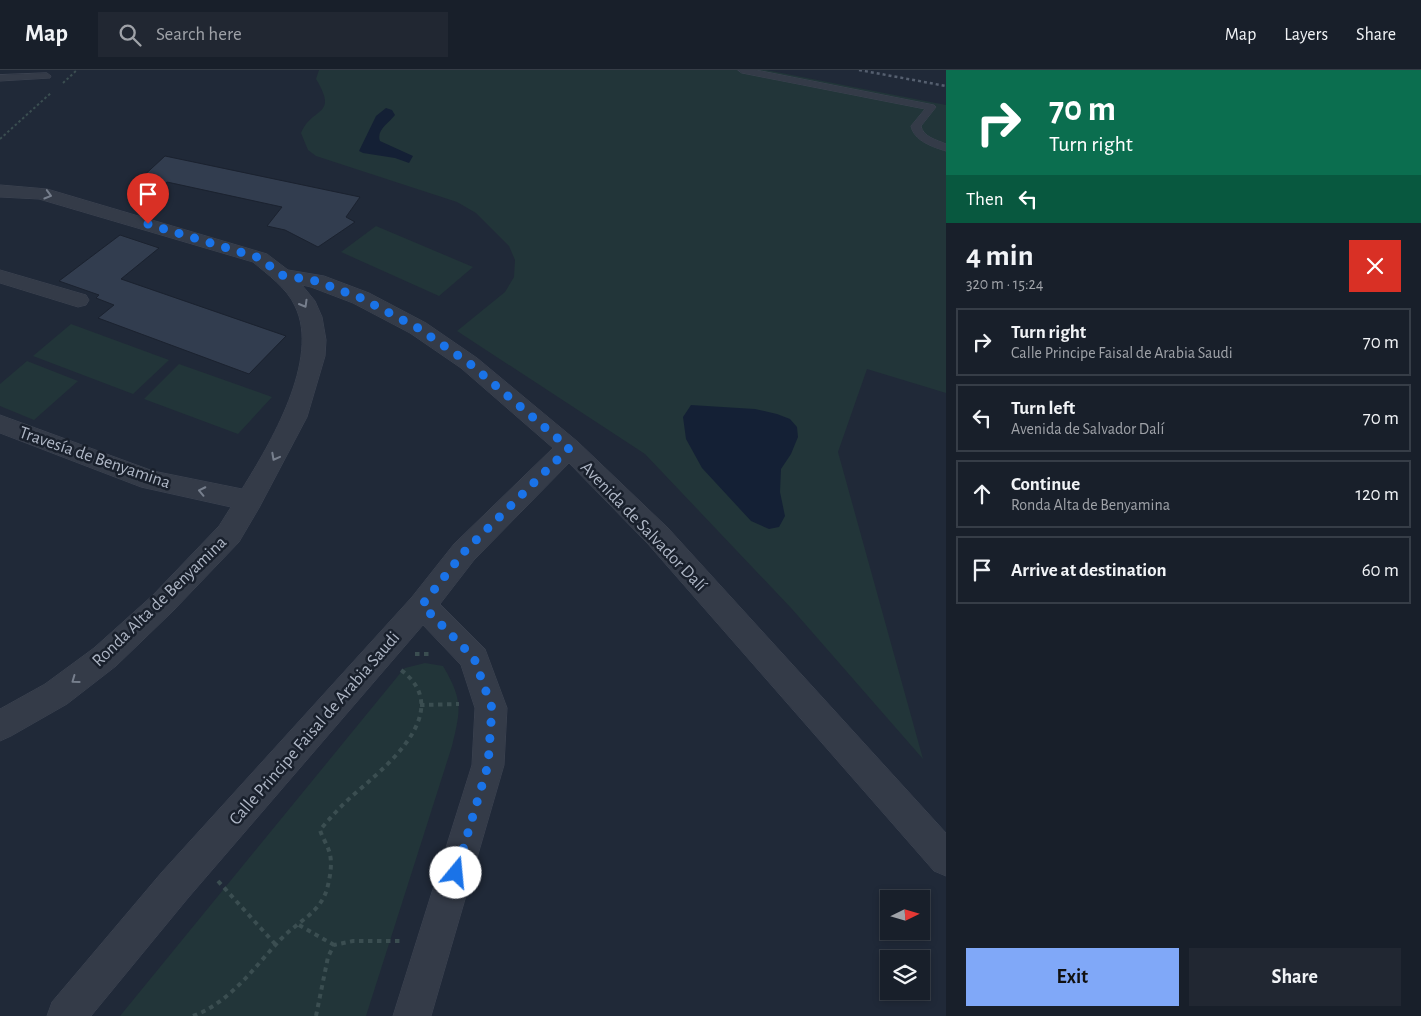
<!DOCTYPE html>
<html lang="en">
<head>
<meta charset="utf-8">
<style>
	body { margin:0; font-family:"Alegreya Sans",sans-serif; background:#212732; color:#f1f3f6; height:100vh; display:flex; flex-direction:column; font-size:19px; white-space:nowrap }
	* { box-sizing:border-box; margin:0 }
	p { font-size:16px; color:#9fa2a8 }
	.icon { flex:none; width:28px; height:28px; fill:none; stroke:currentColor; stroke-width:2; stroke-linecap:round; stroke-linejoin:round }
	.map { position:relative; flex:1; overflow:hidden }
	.details { display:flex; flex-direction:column; background:#181f2a; width:475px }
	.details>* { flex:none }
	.top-card { background:#0b6e4f; color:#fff; overflow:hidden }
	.needle { width:32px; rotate:85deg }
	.controls { position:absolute; left:880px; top:820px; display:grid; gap:10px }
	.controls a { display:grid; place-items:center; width:50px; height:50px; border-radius:0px; background:#181f2a; box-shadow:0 2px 8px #0003,0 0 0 1px #363d47; font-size:25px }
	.pin { position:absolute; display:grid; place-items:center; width:42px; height:42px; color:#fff; margin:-51px -21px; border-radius:50% 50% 50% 0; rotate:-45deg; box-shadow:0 0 5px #0007 }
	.pin .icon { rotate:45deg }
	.me { position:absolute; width:55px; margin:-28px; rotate:17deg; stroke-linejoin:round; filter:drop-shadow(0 0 4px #0008) }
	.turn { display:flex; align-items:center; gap:18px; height:105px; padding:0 20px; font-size:22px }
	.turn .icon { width:65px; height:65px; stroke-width:2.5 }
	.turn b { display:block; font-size:35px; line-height:42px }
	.then { display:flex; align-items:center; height:48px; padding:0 20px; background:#0003; gap:10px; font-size:19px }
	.round { display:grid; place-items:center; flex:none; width:52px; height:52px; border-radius:0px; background:#212732 }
	.headline { display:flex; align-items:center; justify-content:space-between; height:85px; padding:0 20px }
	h1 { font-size:30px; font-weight:700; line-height:38px }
	.cta { display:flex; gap:10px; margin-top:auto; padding:10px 20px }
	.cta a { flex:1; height:58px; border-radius:0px; background:#80a8f8; color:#111; font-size:20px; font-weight:700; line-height:58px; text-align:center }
	.cta a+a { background:#212732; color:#f1f3f6 }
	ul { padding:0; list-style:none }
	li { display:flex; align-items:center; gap:15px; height:68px; margin:0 10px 8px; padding:0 10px; border:2px solid #363d47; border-radius:0px }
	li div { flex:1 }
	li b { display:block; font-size:19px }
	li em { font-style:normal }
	header { display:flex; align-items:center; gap:30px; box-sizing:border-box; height:70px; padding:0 25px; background:#181f2a; border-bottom:1px solid #363d47 }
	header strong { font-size:24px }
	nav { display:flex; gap:28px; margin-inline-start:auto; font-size:18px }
	.search { width:350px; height:45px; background:#212732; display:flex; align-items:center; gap:12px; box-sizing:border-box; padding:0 18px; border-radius:0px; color:#9fa2a8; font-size:19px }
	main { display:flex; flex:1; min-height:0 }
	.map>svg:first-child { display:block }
</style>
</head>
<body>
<header>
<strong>Map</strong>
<div class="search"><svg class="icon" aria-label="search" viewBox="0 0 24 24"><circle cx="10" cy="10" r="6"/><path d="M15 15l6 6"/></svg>Search here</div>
<nav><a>Map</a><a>Layers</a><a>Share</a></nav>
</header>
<main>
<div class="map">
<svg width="946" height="946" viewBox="0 0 946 946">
	<rect width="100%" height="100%" fill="#202938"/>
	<path fill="#223539" d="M 319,0 L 766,0 L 946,35 L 946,323 L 867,299 L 838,382 L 923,689 L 792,539 L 645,384 L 457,261 L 505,222 L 514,207 L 515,190 L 509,176 L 476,143 L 457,132 L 316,86 L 308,80 L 301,63 C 312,36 339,47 316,9 Z
		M 376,156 L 473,197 L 439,226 L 341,182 Z
		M 71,254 L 169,290 L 133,324 L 33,286 Z
		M 27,291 L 78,311 L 34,350 L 0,336 L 0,314 Z
		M 179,294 L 272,327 L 238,364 L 144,329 Z
		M 425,593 L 443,596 C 463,630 461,639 452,676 L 366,946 L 120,946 L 402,601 L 405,598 Z"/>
	<path fill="#142035" d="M 386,38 L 392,40 L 395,45 C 389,53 376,60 380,71 L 413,86 L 409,93 L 395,88 L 363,83 L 359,81 L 376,46 Z
		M 691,335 L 755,339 L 777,344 L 790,349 L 797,357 L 798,367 L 791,384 L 781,399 L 780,422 L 785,446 L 779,457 L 769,459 L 751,451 L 702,398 L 686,369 L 683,347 Z"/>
	<path fill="#323d4f" stroke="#1b222f" d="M 165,86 L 360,127 L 346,147 L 355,152 L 318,177 L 285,160 L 267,156 L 282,137 L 167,112 L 163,116 L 138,111 Z
		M 120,165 L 159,178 L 121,209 L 286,266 L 249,304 L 98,248 L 114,235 L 96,228 L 99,225 L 59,211 Z"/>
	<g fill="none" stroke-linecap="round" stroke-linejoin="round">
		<defs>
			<path id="lane" d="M 738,0 L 756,0 L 934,35 L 936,37 L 921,56 C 923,67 937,70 946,74 L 946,81 C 933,77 914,71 911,56 L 925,39 L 742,3 Z
				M 47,3 L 51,6 L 50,8 L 0,11 L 0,5 Z"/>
			<path id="street" d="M 0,115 L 47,119 L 267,184 L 288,200 L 324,206 L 369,223 L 426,253 L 477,288 L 578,372 L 668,458 L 946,763 L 946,806 L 934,801 L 648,474 L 569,393 L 474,490 L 440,534 L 485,579 L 507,638 L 504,695 L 431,946 L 393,946 L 472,695 L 475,638 L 461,595 L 423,555 L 188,828 L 91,946 L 47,946 L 52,932 L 162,802 L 412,527 L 454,474 L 553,378 L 461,298 L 410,263 L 353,233 L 311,217 L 302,215 L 315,231 L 322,247 L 326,270 L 325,286 L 307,347 L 259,438 L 239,472 L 173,541 L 116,596 L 67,634 L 11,666 L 0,671 L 0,639 L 45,614 L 94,578 L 153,525 L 219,456 L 231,437 L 141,417 L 0,363 L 0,345 L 153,401 L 242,419 C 270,374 321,289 295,236 C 287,218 267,204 253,192 L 39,129 L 0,127 Z
				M 0,200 L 86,225 L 89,230 L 86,235 L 78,237 L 0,213 Z"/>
		</defs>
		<use href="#lane" stroke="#3d4452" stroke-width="1"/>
		<use href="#street" stroke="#3d4452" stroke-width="1"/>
		<path stroke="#3b4e51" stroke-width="2" stroke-dasharray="2.5 2.5" stroke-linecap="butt" d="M 63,13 L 77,0
			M 0,69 L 52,22"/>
		<path stroke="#3b4e51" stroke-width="4" stroke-dasharray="4.5 4.5" stroke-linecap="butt" d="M 415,584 L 431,584
			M 420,635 L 459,634
			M 218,811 L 276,875
			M 299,855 L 334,875
			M 193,946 C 231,932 255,896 281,869 C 297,852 320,843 327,819 C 330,808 333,792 329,781 C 327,774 322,767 320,760 C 330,748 340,737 351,727 C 383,699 457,642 401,600
			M 316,946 L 328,887 L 334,875 L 353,871 L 402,871"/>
		<use href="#lane" fill="#343b48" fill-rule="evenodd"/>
		<use href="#street" fill="#343b48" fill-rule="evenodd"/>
		<path stroke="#555f6f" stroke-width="2.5" stroke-dasharray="3 3" stroke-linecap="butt" d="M 859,0 L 946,16"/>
	</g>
	<defs><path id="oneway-chevron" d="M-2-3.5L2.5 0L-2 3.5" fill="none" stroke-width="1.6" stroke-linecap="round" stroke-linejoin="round" transform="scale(1.25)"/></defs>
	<g stroke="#777f8d">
		<use href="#oneway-chevron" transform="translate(48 125) rotate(16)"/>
		<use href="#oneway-chevron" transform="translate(304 234) rotate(60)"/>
		<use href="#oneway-chevron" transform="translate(275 387) rotate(118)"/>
		<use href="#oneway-chevron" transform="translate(202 421) rotate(-168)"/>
		<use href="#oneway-chevron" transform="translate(75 610) rotate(144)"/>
	</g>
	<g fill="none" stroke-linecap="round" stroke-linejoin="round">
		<path stroke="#1a73e8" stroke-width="9" stroke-dasharray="0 16.2" d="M 148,154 L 260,188 L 281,205 L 316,211 L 361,228 L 418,258 L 469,293 L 569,378 L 464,482 L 422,535 L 474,588 L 492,638 L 488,695 L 456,803"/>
	</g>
	<g text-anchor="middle" stroke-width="5" stroke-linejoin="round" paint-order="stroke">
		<g font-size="18" fill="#aeb6c5" stroke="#19202c">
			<text transform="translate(95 387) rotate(19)" y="6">Travesía de Benyamina</text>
			<text transform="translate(644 456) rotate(46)" y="6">Avenida de Salvador Dalí</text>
			<text transform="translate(159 531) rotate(-44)" y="6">Ronda Alta de Benyamina</text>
			<text transform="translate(314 658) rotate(-49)" y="6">Calle Principe Faisal de Arabia Saudi</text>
		</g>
	</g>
</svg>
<div class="controls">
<a><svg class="needle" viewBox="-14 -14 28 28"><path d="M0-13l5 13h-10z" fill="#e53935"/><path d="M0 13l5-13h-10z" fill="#9fa2a8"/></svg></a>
<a><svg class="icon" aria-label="layers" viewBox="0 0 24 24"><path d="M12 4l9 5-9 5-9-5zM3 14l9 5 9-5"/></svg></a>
</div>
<div class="pin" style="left:148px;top:154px;background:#d93025"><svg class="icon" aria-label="arrive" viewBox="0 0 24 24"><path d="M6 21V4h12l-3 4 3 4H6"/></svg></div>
<svg class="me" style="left:456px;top:803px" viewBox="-20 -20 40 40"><circle r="19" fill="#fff"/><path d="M0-13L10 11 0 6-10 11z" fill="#1a73e8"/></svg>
</div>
<section class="details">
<div class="top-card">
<div class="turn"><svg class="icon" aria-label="right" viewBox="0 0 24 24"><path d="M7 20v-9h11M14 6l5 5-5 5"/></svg><div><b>70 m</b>Turn right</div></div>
<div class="then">Then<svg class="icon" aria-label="left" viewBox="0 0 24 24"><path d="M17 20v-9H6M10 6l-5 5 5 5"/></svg></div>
</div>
<div class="headline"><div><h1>4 min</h1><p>320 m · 15:24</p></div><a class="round" style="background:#d93025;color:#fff"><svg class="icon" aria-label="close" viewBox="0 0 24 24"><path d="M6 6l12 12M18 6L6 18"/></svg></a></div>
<ul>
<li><svg class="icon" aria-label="right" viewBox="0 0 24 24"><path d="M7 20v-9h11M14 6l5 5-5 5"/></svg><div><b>Turn right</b><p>Calle Principe Faisal de Arabia Saudi</p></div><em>70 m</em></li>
<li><svg class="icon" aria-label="left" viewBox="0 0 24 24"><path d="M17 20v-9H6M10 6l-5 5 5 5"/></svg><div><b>Turn left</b><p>Avenida de Salvador Dalí</p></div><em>70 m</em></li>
<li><svg class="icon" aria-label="ahead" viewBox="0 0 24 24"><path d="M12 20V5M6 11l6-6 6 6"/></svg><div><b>Continue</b><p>Ronda Alta de Benyamina</p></div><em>120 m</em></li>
<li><svg class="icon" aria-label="arrive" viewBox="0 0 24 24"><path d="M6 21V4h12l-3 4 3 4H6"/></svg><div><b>Arrive at destination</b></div><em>60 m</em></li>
</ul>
<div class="cta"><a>Exit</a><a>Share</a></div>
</section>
</main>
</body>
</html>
